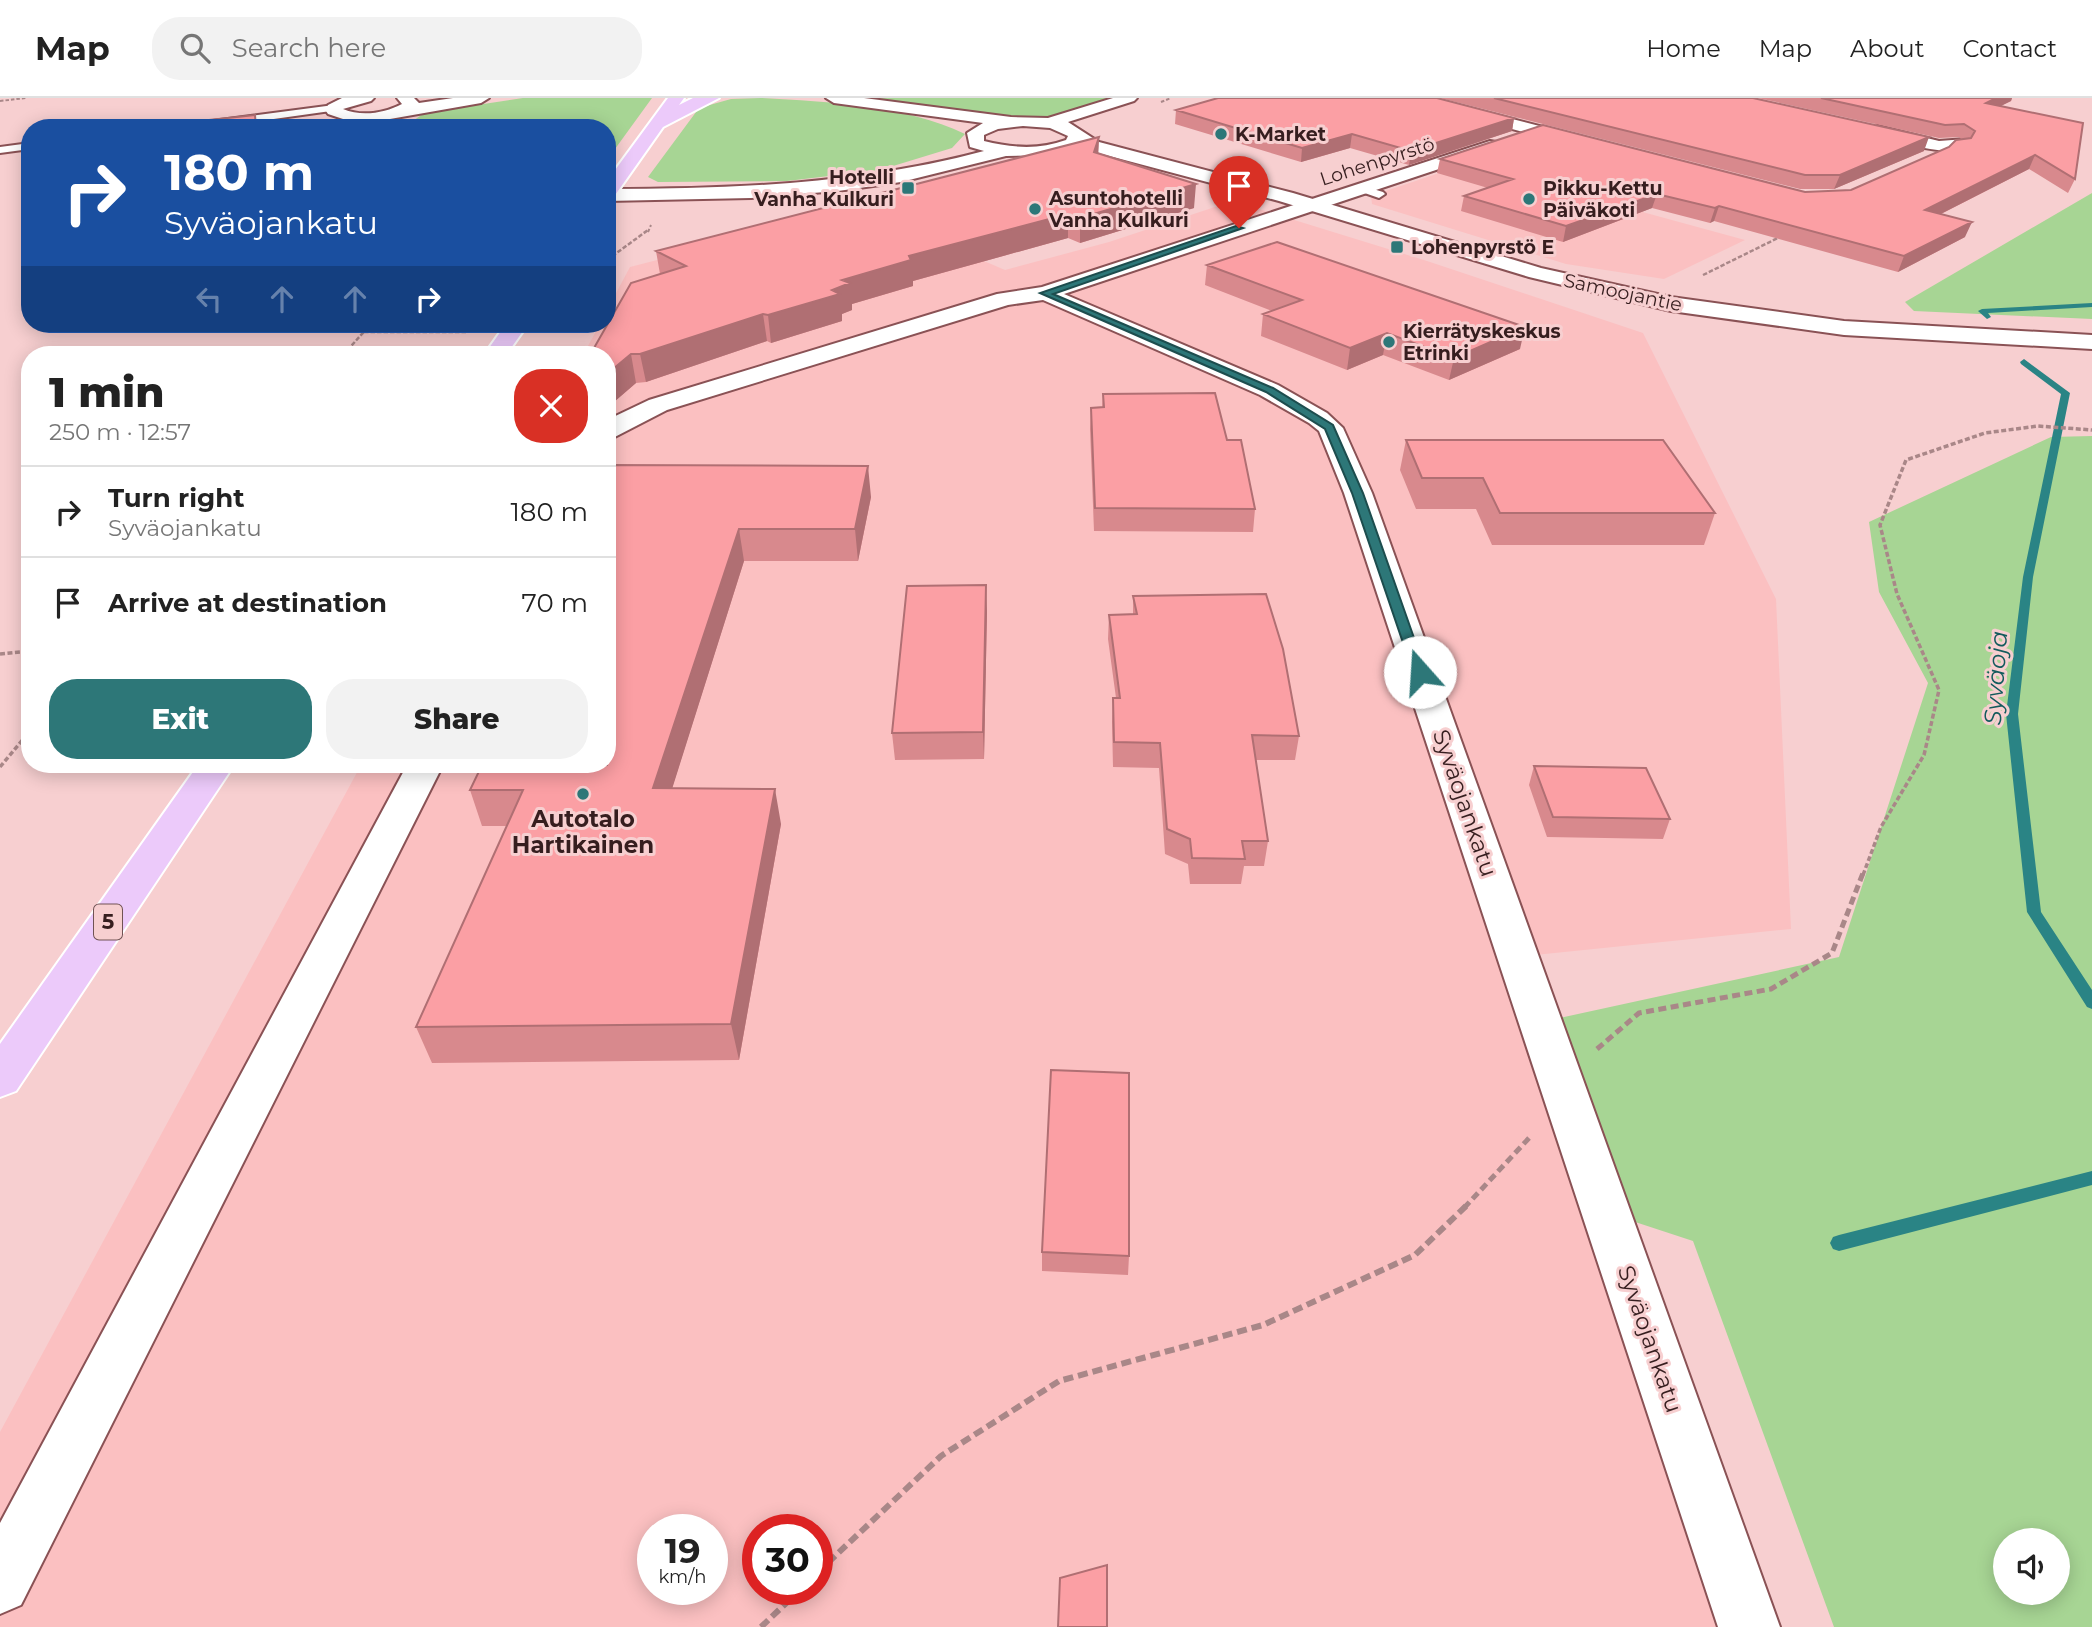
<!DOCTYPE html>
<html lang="en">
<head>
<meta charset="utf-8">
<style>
	body { margin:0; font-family:Montserrat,sans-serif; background:#f2f2f2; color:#222; height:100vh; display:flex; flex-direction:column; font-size:26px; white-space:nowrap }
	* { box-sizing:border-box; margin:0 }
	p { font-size:23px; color:#767676 }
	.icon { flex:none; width:38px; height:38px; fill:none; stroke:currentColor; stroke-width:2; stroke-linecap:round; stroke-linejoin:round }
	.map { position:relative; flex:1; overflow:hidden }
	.side { position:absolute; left:21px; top:248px; width:595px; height:427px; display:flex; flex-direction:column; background:#fff; border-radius:28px; box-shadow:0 4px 18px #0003 }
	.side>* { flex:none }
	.top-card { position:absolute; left:21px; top:21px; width:595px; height:214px; border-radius:28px; box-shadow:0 4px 18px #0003; background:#1a4fa0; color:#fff; overflow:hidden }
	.controls { position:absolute; left:1993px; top:1430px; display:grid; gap:14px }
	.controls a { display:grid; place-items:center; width:77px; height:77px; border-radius:50%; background:#fff; box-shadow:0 4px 18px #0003; font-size:35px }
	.speed { position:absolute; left:637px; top:1416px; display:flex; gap:14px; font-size:35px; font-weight:700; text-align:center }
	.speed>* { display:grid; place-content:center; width:91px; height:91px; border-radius:50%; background:#fff; box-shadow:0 4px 18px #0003; line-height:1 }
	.speed small { font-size:18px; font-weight:400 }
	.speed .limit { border:10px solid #d22; background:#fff; color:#111 }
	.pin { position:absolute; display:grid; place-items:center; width:60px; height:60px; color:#fff; margin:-72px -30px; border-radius:50% 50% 50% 0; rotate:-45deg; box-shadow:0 0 7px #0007 }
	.pin .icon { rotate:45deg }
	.me { position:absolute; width:77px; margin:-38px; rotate:341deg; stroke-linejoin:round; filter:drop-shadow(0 0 5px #0008) }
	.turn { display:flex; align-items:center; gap:24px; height:147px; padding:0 28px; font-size:32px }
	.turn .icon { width:91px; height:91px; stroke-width:2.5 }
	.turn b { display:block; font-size:49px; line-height:60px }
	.lanes { display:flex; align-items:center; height:66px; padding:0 28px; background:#0003; justify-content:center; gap:35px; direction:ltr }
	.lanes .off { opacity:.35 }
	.round { display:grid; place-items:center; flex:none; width:74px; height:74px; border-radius:28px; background:#f2f2f2 }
	.summary { display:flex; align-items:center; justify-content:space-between; height:119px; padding:0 28px }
	h1 { font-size:42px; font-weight:800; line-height:52px }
	.button { display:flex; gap:14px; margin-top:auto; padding:14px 28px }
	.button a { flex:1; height:80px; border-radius:28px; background:#2d7778; color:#fff; font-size:28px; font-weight:800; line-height:80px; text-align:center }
	.button a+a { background:#f2f2f2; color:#222 }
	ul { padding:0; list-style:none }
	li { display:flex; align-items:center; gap:21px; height:91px; padding:0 28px; border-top:2px solid #e0e0e0 }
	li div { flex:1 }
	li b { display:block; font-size:26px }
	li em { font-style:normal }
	header { display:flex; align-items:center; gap:42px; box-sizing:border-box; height:98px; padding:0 35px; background:#fff; border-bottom:2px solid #e0e0e0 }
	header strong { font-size:33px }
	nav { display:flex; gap:38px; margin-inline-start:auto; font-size:24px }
	.search { width:490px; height:63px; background:#f2f2f2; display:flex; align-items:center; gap:18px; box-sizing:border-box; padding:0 24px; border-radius:28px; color:#767676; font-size:26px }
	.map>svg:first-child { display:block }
</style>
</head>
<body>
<header>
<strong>Map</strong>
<div class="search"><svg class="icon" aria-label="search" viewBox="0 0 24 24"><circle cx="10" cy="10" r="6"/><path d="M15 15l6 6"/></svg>Search here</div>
<nav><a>Home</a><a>Map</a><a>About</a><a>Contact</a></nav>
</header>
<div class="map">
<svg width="2092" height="1529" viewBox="0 0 2092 1529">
	<rect width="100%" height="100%" fill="#f7cfd0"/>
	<path fill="#fbc0c1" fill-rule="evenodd" d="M 1466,66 L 1606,104 L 1745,142 L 1664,181 L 1566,166 L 1372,106 L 1371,98 Z
		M 1233,103 L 1427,163 L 1643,235 L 1776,501 L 1791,831 L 1535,857 L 1759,1529 L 0,1529 L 0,1334 L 361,667 L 607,667 L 607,257 L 583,257 L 600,226 L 607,226 L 607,212 L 630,169 L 860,110 L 1005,172 L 1109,144 ZM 653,1432 L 712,1432 L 712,1491 L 653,1491 ZM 758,1432 L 817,1432 L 817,1491 L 758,1491 Z"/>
	<path fill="#a7d594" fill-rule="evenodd" d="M 523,0 L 652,0 L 607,62 L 607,30 L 415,30 L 413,23 L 424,15 Z
		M 761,0 C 829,4 904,7 965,36 L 952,50 L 880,72 L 787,83 L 658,84 L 648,79 L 699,10 L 731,1 Z
		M 873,0 L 1112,0 C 1086,9 1061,18 1034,20 C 986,24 921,7 873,0 Z
		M 2092,95 L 2092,221 L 1914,213 L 1905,204 Z
		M 2092,338 L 2092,1529 L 1834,1529 L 1693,1143 L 1623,1120 L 1555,921 L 1839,859 L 1928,585 L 1879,494 L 1869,424 L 2051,339 ZM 2006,1442 L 2058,1442 L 2058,1494 L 2006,1494 Z"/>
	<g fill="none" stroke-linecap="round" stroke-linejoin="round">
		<path fill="#2a8485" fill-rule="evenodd" d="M 2092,205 L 2092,209 L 1988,215 L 1991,219 L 1987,221 L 1978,213 L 1982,211 Z
			M 2024,261 L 2070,295 L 2033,479 L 2018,616 L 2041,814 L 2092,892 L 2092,911 L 2087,909 L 2027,814 L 2006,616 L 2023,479 L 2061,296 L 2021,266 L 2020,264 Z
			M 2092,1073 L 2092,1087 L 1839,1153 L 1833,1151 L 1830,1145 L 1833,1139 L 1839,1137 Z"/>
		<defs>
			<path id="service" d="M 334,7 L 339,10 L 338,12 L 208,30 L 177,30 L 182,27 Z
				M 30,45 L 30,51 L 0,55 L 0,49 Z
				M 1360,87 L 1383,94 L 1385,96 L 1379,100 L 1356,92 L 1354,90 Z"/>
			<path id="minor" d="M 1404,0 L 1430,0 L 1586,40 L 1588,44 L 1580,49 L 1407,3 Z
				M 1878,28 L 1939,43 L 1966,41 L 1974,46 C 1957,64 1895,42 1872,36 L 1870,33 L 1872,30 Z
				M 1490,43 L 1496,44 L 1498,48 L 1496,52 L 1064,196 L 1278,287 L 1327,315 L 1343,330 L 1372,395 L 1780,1529 L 1718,1529 L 1344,395 L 1319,333 L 1309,325 L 1260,297 L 1043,202 L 1008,207 L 667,312 L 607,343 L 607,322 L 649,302 L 997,196 L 1042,189 Z
				M 407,667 L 443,667 L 21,1507 L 0,1516 L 0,1425 Z"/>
			<path id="tertiary" d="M 342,0 L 374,0 L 371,3 L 343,11 C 362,19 385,15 402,6 L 397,0 L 414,0 L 419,5 L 453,0 L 489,0 L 481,5 L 373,24 L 352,24 L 328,16 L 326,13 L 328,7 Z
				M 826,0 L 864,0 L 1011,19 L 1048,20 L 1113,0 L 1137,0 L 1134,3 L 1068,24 L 1099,44 L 1293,95 L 1541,170 L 1671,199 L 1844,223 L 2092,237 L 2092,251 L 1844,237 L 1671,213 L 1529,179 L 1279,103 L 1087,52 L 1080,47 L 1051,57 L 1006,58 L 901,84 L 838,93 L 751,100 L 607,103 L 607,91 C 735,91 860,86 984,53 L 970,49 L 967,35 L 983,25 L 834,5 ZM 1023,28 L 1050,30 L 1068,38 L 1066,42 C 1039,52 1012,50 984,43 L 984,37 L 998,31 Z"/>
			<path id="trunk" d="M 668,0 L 684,0 L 679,7 L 693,0 L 719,0 L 663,29 L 613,100 L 607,101 L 607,83 Z
				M 506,226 L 528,226 L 506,257 L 484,257 Z
				M 198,667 L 234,667 L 16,993 L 0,999 L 0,946 Z"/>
		</defs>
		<use href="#service" stroke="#8a5255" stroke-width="4"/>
		<use href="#minor" stroke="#8a5255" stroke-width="4"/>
		<use href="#tertiary" stroke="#8a5255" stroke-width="4"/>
		<use href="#trunk" stroke="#fff" stroke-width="4"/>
		<path stroke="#a98788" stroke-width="2" stroke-dasharray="3.5 2" stroke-linecap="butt" d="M 0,3 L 26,0
			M 1161,4 L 1171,0
			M 141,30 L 152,29
			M 648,134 L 651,127"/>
		<path stroke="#a98788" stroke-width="2.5" stroke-dasharray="4.5 2" stroke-linecap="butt" d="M 607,162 L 648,132
			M 1703,177 L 1780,139
			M 364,234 L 468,234
			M 343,257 L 371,226"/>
		<path stroke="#a98788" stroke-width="3.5" stroke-dasharray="5 2.5" stroke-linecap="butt" d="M 0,556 L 30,553
			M 0,669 L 30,633
			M 1863,777 L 1881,729 L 1924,657 L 1939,592 L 1897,496 L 1880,427 L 1906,362 L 1985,335 L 2038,328 L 2092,332"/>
		<path stroke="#a98788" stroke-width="5" stroke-dasharray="8 4.5" stroke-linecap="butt" d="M 1597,951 L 1639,915 L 1771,891 L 1832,855 L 1863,775
			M 1464,1110 L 1530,1039"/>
		<path stroke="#a98788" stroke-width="6" stroke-dasharray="10 5" stroke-linecap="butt" d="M 817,1475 L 941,1358 L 1059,1283 L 1263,1227 L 1415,1157 L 1466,1108
			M 761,1529 L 801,1491"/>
		<use href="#service" fill="#fff" fill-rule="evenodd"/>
		<use href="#minor" fill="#fff" fill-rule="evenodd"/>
		<use href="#tertiary" fill="#fff" fill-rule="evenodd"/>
		<use href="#trunk" fill="#eccafa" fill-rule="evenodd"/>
	</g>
	<path fill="#d8898d" d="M 1440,0 L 1753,0 L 1924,53 L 1834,91 L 1800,91 Z
		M 1758,0 L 2012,0 L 2011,3 L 2000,8 L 2075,81 L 2068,95 L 2029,71 L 1941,116 L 1965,139 L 1898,174 L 1714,123 L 1710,125 L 1652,110 L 1563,144 L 1461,113 L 1464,98 L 1488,90 L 1437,75 L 1440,61 L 1805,94 L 1851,92 L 1949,49 L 1961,41 L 1959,39 L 1939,40 Z
		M 1176,12 L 1514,20 L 1512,33 L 1409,67 L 1350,50 L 1301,64 L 1175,26 Z
		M 1099,39 L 1098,55 L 1194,110 L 1080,145 L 1068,140 L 913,183 L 913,188 L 852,206 L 852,212 L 842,216 L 842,223 L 771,245 L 767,243 L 646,284 L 636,285 L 607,310 L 660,176 L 656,153 Z
		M 1207,167 L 1520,251 L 1449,282 L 1383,257 L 1347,272 L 1261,238 L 1263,216 L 1272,213 L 1205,187 Z
		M 1103,296 L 1227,342 L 1255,411 L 1253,434 L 1094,433 L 1090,331 L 1091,310 L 1102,309 Z
		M 1406,342 L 1715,415 L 1704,447 L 1492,447 L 1476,411 L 1416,411 L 1400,372 Z
		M 607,367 L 871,399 L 858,463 L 744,463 L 672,690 L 781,726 L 739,962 L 432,965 L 416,929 L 507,728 L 482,728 L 470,692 L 607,667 Z
		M 1133,498 L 1299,638 L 1295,662 L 1256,662 L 1268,743 L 1264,768 L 1244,768 L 1241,786 L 1190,786 L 1188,766 L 1165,756 L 1159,670 L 1113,669 L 1112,624 L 1113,600 L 1116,600 L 1108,541 L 1109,517 L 1133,516 Z
		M 987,513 L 984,661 L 895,662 L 892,635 Z
		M 1534,668 L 1670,721 L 1663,741 L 1547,739 L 1529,687 Z
		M 1042,1154 L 1129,1158 L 1128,1177 L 1042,1173 Z"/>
	<path fill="#b06f73" d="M 1996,0 L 2012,0 L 2011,3 L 1981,18 L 1986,5 Z
		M 1514,20 L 1512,33 L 1409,67 L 1411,53 Z
		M 1352,36 L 1350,50 L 1301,64 L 1302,50 Z
		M 1099,39 L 1098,62 L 1094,54 Z
		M 1929,39 L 1924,53 L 1834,91 L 1840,77 Z
		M 2035,57 L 2029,71 L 1919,127 L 1925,112 Z
		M 1196,86 L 1194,110 L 1080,145 L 1080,120 Z
		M 1657,96 L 1652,110 L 1563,144 L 1566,128 Z
		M 1719,108 L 1714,123 L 1710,125 L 1715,110 Z
		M 1068,116 L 1068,140 L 913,183 L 913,188 L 852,206 L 852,212 L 842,216 L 842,223 L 771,245 L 768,217 L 832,192 L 842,182 L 909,158 Z
		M 1972,124 L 1965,139 L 1898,174 L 1904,158 Z
		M 763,216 L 767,243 L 646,284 L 640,256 Z
		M 1525,229 L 1520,251 L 1449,282 L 1454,260 Z
		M 1387,235 L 1383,257 L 1347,272 L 1350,250 Z
		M 631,256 L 636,285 L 607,310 L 607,276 Z
		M 868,368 L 871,399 L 858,463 L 855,431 Z
		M 739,431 L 744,463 L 661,726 L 653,690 Z
		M 986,487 L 987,513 L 984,661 L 983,634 Z
		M 775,691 L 781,726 L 739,962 L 731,926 Z"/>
	<path fill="#fb9fa4" stroke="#b06f73" stroke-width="2" d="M 1218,0 L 1437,0 L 1514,20 L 1411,53 L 1352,36 L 1302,50 L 1176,12 Z
		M 1494,0 L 1753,0 L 1929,39 L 1840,77 L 1805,77 Z
		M 1821,0 L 1996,0 L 1986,5 L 2083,25 L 2075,81 L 2035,57 L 1925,112 L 1972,124 L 1904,158 L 1719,108 L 1715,110 L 1657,96 L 1566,128 L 1464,98 L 1513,81 L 1440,61 L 1543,27 L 1805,94 L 1851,92 L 1949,49 L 1956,42 L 1971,40 L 1975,33 L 1964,26 L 1945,27 Z
		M 255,17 L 256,30 L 191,30 L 191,24 Z
		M 1099,39 L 1094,54 L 1196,86 L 1080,120 L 1068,116 L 909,158 L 911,162 L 842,182 L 850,185 L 832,192 L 840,196 L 768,217 L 763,216 L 640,256 L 631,256 L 607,276 L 607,257 L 590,257 L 631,185 L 686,168 L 656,153 Z
		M 1277,144 L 1525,229 L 1454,260 L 1387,235 L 1350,250 L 1263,216 L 1302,202 L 1207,167 Z
		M 1215,295 L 1227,342 L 1241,342 L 1255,411 L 1095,410 L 1091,310 L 1104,309 L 1103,296 Z
		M 1406,342 L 1663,342 L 1715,415 L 1500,415 L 1483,380 L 1422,380 Z
		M 607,367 L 868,368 L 855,431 L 739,431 L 653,690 L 775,691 L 731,926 L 416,929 L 523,692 L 470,692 L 482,667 L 607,667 Z
		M 986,487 L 983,634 L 892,635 L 907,488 Z
		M 1266,496 L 1283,551 L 1299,638 L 1252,637 L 1268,743 L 1242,743 L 1245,761 L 1192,760 L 1190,741 L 1167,731 L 1160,645 L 1114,644 L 1113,600 L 1120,600 L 1109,517 L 1137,516 L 1133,498 Z
		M 1534,668 L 1646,670 L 1670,721 L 1553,719 Z
		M 1051,972 L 1129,975 L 1129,1158 L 1042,1154 Z
		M 1107,1467 L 1107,1529 L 1058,1529 L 1060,1480 Z"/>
	<path fill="#2d7778" stroke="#1d4d4e" stroke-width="2" d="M 1236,128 L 1243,130 L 1053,196 L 1273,290 L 1333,327 L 1363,395 L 1426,574 L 1424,577 L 1420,578 L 1413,574 L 1352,395 L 1325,331 L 1266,294 L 1040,195 Z"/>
	<g fill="#2d7778" stroke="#f7cfd0" stroke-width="2.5">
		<circle cx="1221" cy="36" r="7"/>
		<rect x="901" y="83" width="14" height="14" rx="3.5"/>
		<circle cx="1529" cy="101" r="7"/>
		<circle cx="1035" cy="111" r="7"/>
		<rect x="1390" y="142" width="14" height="14" rx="3.5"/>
		<circle cx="1389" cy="244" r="7"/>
		<circle cx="583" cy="696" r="7"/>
	</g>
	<g text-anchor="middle" stroke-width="6" stroke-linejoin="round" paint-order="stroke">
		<g font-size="19" font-weight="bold" fill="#361e1f" stroke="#f7cfd0" text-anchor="start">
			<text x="1235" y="43">K-Market</text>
			<text x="894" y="86" text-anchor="end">Hotelli<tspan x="894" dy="22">Vanha Kulkuri</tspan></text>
			<text x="1543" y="97">Pikku-Kettu<tspan x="1543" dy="22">Päiväkoti</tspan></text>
			<text x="1049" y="107">Asuntohotelli<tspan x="1049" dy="22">Vanha Kulkuri</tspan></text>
			<text x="1411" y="156">Lohenpyrstö E</text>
			<text x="1403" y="240">Kierrätyskeskus<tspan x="1403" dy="22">Etrinki</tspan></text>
		</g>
		<g font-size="19" fill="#361e1f" stroke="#f7cfd0">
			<text transform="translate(1377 63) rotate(-18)" y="7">Lohenpyrstö</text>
			<text transform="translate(1623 194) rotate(12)" y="7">Samoojantie</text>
		</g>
		<rect fill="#f7cfd0" stroke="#705354" stroke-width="2" x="94" y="806.5" width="28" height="35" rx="5"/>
		<g font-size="21" font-weight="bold" fill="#361e1f">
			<text x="108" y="831">5</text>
		</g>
		<g font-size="23" fill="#361e1f" stroke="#f7cfd0">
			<text transform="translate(1465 705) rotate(71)" y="8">Syväojankatu</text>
			<text transform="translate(1650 1241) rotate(71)" y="8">Syväojankatu</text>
		</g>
		<g font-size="23" font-weight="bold" fill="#361e1f" stroke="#f7cfd0">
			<text x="583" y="729">Autotalo<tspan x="583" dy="26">Hartikainen</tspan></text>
		</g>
		<g font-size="24" font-style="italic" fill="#125b5c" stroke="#f7cfd0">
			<text transform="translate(1996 580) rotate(-86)" y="8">Syväoja</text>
		</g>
	</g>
</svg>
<div class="controls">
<a><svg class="icon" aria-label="sound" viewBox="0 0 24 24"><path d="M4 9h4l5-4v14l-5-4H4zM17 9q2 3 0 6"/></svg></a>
</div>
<div class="speed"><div>19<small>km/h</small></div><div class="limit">30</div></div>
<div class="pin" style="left:1239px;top:130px;background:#d93025"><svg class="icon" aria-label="arrive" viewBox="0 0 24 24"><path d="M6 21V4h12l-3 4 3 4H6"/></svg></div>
<svg class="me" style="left:1420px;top:574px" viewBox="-20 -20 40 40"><circle r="19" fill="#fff"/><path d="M0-13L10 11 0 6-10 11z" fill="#2d7778"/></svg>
<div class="top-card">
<div class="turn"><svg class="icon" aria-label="right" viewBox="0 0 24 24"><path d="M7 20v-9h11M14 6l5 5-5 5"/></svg><div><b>180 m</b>Syväojankatu</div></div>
<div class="lanes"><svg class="icon off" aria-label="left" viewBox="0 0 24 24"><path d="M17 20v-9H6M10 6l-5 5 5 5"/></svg><svg class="icon off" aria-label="ahead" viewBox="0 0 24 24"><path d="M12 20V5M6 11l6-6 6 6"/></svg><svg class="icon off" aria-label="ahead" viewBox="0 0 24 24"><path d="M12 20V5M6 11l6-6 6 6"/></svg><svg class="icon" aria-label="right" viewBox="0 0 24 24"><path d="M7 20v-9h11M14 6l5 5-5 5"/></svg></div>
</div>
<section class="side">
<div class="summary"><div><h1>1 min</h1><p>250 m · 12:57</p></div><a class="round" style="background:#d93025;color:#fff"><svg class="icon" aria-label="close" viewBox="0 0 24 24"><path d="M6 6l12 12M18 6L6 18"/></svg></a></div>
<ul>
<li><svg class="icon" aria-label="right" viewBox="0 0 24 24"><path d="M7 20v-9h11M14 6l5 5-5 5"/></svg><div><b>Turn right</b><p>Syväojankatu</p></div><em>180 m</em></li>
<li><svg class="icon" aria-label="arrive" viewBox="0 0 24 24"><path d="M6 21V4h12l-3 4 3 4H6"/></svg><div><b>Arrive at destination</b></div><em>70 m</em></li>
</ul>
<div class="button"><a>Exit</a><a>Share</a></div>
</section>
</div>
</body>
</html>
